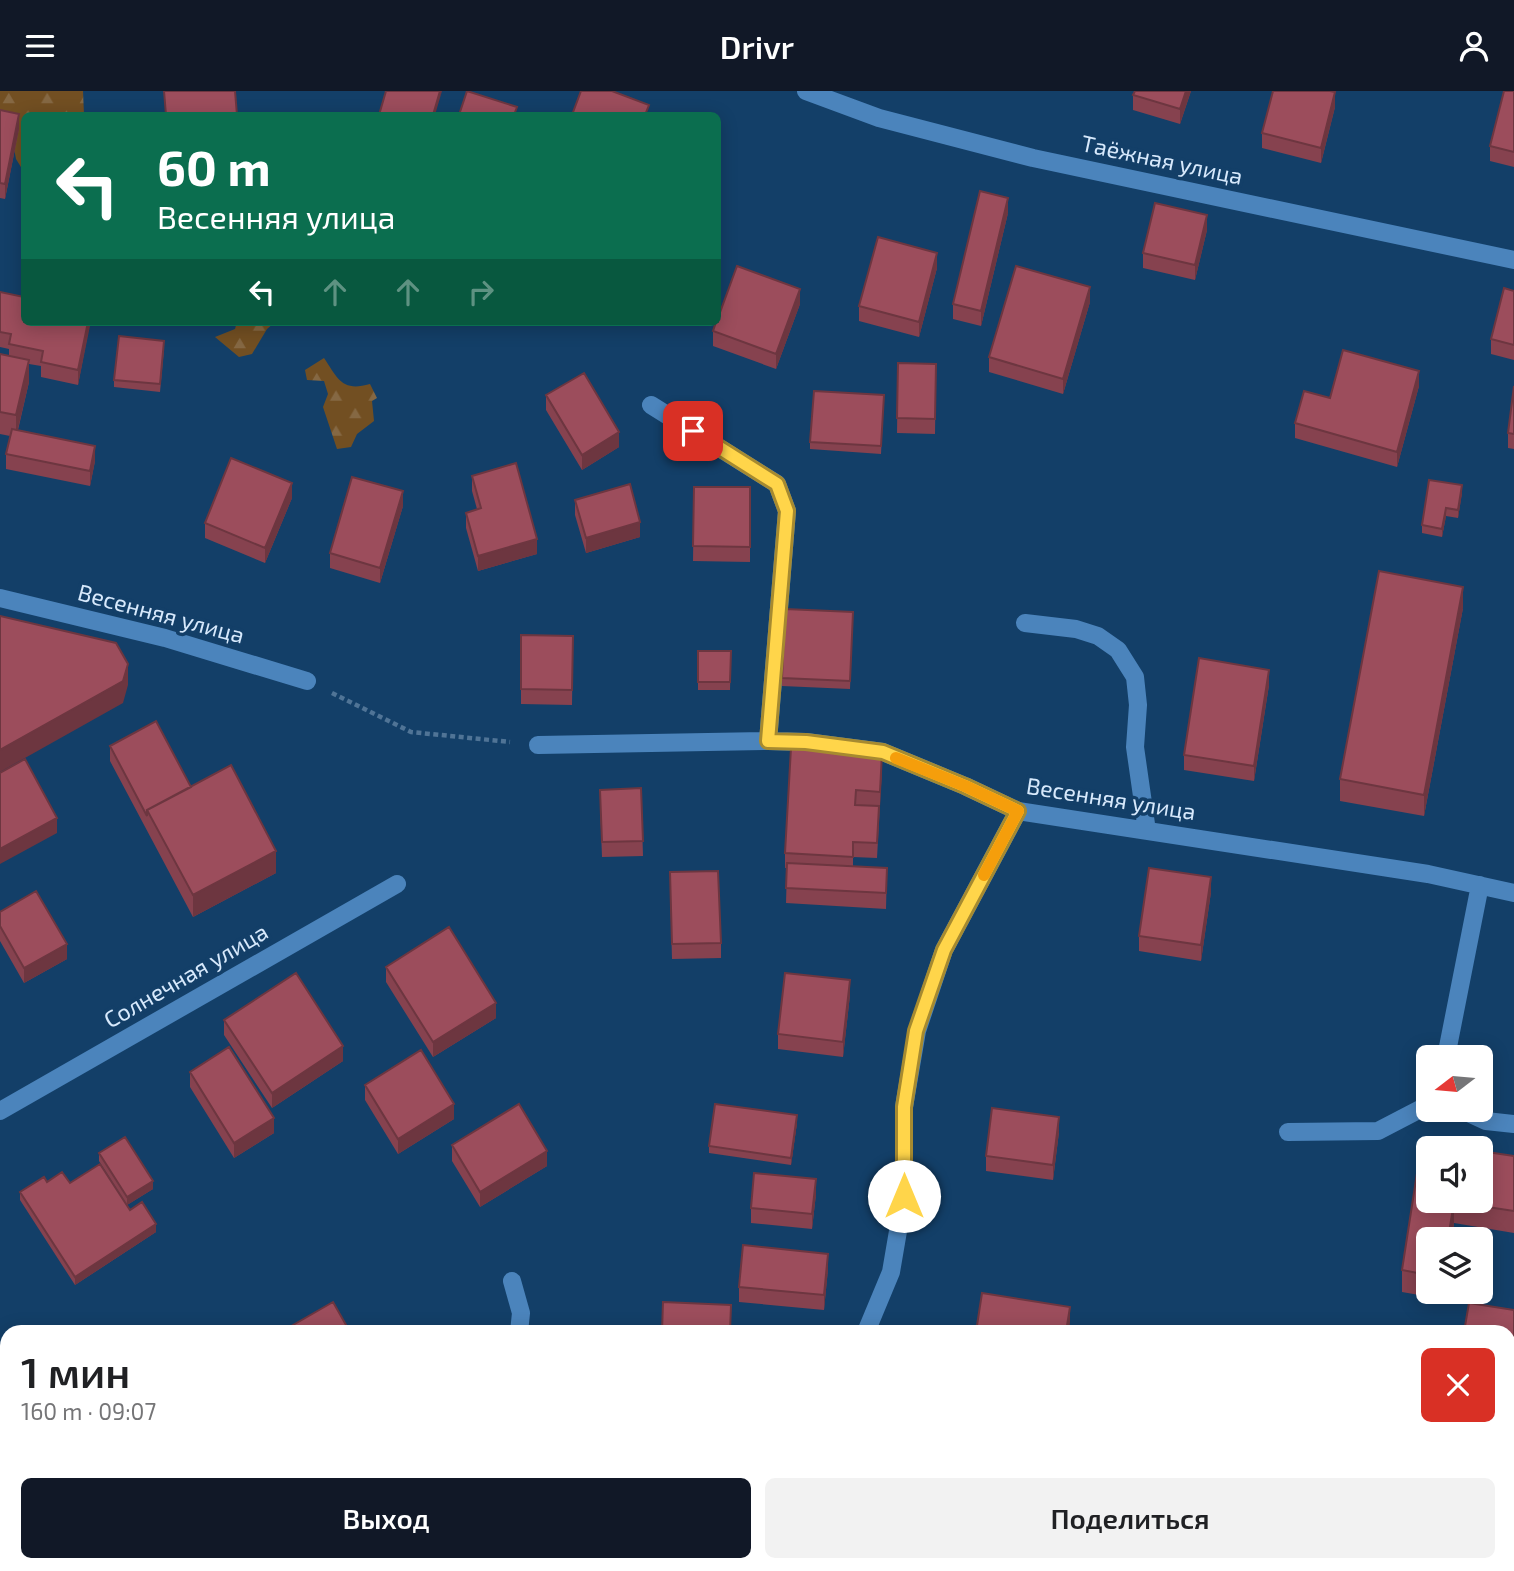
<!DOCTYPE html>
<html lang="ru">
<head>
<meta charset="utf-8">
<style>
	body { margin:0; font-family:"Exo 2",sans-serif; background:#f2f2f2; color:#202124; height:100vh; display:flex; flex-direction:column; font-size:26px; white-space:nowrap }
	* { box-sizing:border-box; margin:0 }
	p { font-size:23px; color:#757577 }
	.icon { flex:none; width:38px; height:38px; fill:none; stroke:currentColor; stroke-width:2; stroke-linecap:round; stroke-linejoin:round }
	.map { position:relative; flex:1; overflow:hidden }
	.side { position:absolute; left:0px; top:1234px; width:1516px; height:247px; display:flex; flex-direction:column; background:#fff; border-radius:21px 21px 0 0; box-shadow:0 4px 18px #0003 }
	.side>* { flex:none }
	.guide { position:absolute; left:21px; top:21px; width:700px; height:214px; border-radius:10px; box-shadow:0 4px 18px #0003; background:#0b6e4f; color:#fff; overflow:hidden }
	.needle { width:46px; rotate:254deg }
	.controls { position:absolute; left:1416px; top:954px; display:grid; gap:14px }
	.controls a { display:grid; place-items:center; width:77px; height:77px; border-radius:10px; background:#fff; box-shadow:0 4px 18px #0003; font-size:35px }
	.pin { position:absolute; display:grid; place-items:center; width:60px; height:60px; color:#fff; margin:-30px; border-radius:14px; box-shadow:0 4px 10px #0006 }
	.me { position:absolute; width:77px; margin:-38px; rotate:0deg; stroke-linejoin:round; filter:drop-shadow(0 0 5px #0008) }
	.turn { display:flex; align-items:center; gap:24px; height:147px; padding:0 21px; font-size:32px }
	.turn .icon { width:91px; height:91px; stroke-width:2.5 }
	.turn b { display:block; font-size:49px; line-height:60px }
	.lanes { display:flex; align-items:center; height:66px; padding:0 21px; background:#0003; justify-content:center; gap:35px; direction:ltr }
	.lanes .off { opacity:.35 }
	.round { display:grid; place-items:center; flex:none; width:74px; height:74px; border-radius:10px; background:#f2f2f2 }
	.head { display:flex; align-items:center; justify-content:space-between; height:119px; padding:0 21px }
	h1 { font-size:42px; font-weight:600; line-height:52px }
	.cta { display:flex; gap:14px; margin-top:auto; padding:14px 21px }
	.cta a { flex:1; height:80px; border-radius:10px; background:#111827; color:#fff; font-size:28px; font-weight:600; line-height:80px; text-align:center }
	.cta a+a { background:#f2f2f2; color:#202124 }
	header { display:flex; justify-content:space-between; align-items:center; height:91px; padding:0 21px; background:#111827; color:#fff; font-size:32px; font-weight:600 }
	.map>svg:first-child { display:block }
</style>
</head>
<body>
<header><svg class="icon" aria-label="menu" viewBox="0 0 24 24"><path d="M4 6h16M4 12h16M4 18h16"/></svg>Drivr<svg class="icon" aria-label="person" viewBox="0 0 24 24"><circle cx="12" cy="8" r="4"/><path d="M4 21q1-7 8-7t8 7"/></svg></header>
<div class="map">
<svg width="1514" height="1480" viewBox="0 0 1514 1480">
	<defs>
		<pattern id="forest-firs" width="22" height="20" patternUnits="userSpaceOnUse" patternTransform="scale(1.75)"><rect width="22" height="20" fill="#724f22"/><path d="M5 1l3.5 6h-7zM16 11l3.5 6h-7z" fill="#856843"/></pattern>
	</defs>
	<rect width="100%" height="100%" fill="#133f68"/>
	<path fill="url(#forest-firs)" d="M 0,0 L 83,0 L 84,24 L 24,24 L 24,81 L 16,68 L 9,30 L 0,22 Z
		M 237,231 L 275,231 L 267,238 L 252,263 L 239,266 L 215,246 L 235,238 Z
		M 324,267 C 338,288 342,301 370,293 L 377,307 L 372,310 L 374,330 L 357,343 L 351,356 L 337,358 L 323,316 L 328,303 L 324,290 L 307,289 L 305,279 Z
		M 527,1474 L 673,1474 L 687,1480 L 531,1480 L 528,1478 Z"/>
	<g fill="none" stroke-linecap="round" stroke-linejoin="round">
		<path stroke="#507496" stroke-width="4.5" stroke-dasharray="5 3.5" stroke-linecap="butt" d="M 332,602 L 411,641 L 510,651"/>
		<path stroke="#4b84bc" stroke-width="18" d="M 806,0 L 879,27 L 1033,67 L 1514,169
			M 651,314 L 777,393 L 787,420 L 768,650
			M 0,507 L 165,547 L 307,590
			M 1025,532 L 1076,538 L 1098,545 L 1118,559 L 1135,586 L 1138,614 L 1135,656 L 1147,740
			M 538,654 L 768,650 L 806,651 L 883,661 L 965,695 L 1018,720 L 1428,783 L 1514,802
			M 1446,966 L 1480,794
			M 1460,1018 L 1486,1030 L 1514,1033
			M 0,1020 L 397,793
			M 1288,1041 L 1378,1040 L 1428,1014
			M 512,1190 L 521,1222 L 519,1241
			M 866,1241 L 891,1181 L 904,1105 L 904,1016 L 917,940 L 944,859 L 1018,720
			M 0,1409 L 7,1422
			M 34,1474 L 38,1480
			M 175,1480 L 186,1474
			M 756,1480 L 757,1474"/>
	</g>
	<path fill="#86424f" d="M 1191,0 L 1180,33 L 1133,19 L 1133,4 Z
		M 1514,0 L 1514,76 L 1490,70 L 1490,55 Z
		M 1335,16 L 1321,72 L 1262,57 L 1262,42 Z
		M 0,19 L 19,38 L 5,108 L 0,107 Z
		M 1008,122 L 981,235 L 953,228 L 953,213 Z
		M 1207,139 L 1195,189 L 1143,177 L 1143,162 Z
		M 937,177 L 919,246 L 859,230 L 859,215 Z
		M 1514,200 L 1514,269 L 1491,263 L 1491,248 Z
		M 0,201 L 90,231 L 78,294 L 41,286 L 41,275 L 29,273 L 29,291 L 18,339 L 95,370 L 90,395 L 6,378 L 6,363 L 10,345 L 0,343 L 0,263 L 9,265 L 9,258 L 0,256 Z
		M 1090,211 L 1063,303 L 989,281 L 989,266 Z
		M 800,213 L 776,278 L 713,255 L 713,240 Z
		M 164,258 L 160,301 L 114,296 L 114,289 Z
		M 898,272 L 936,273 L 935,343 L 897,342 Z
		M 1419,295 L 1397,376 L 1295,347 L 1295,332 L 1330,307 Z
		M 1514,295 L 1514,358 L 1508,357 L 1508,342 Z
		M 546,304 L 619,356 L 582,379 L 546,319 Z
		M 884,304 L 881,363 L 810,358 L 810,351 Z
		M 472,385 L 537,463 L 478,480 L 466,437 L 466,422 L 477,418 L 472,400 Z
		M 694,396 L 750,396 L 750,471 L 693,470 Z
		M 1462,402 L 1458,427 L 1446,425 L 1442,446 L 1422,442 L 1422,434 Z
		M 292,407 L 265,472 L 205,447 L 205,432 Z
		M 575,409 L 640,446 L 586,462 L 575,424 Z
		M 403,415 L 380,492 L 330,477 L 330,462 Z
		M 1463,517 L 1424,725 L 1340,710 L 1340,688 Z
		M 853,521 L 850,598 L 782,595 L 782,587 Z
		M 521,544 L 573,545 L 572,614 L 521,613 Z
		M 698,560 L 731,560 L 730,599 L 698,599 Z
		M 1269,594 L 1254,690 L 1184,679 L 1184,664 Z
		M 110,655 L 191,696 L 276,782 L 193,826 L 110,670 Z
		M 882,677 L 877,767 L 853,766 L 853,775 L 887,777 L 886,818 L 786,812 L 787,777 L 785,777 L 785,762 Z
		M 641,697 L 643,765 L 602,766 L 600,714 Z
		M 670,796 L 721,852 L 721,867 L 672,868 Z
		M 1211,801 L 1201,870 L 1139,860 L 1139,845 Z
		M 0,821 L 67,868 L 24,892 L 0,850 Z
		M 386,876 L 496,927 L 433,966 L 386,891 Z
		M 850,904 L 843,966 L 778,958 L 778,943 Z
		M 224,929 L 343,970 L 272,1017 L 224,944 Z
		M 190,981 L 274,1042 L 234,1067 L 190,996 Z
		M 365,994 L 454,1028 L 398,1063 L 365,1009 Z
		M 797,1032 L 791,1074 L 709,1062 L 709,1055 Z
		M 1059,1041 L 1053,1089 L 986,1080 L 986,1065 Z
		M 1422,1050 L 1514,1065 L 1514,1142 L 1454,1132 L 1452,1148 L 1428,1148 L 1428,1200 L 1443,1200 L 1442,1208 L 1402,1201 L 1402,1179 Z
		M 452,1054 L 547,1075 L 480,1116 L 452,1070 Z
		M 99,1062 L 153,1098 L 127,1114 L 99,1070 Z
		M 47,1091 L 70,1092 L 130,1119 L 156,1141 L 75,1194 L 20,1109 L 20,1101 Z
		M 816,1103 L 812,1138 L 751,1132 L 751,1117 Z
		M 828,1178 L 824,1219 L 739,1211 L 739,1196 Z
		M 1514,1219 L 1512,1292 L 1508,1291 L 1508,1241 Z
		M 76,1474 L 103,1474 L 92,1480 L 80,1480 Z
		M 345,1474 L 399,1474 L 402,1480 L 349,1480 Z
		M 445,1474 L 520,1474 L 522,1480 L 445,1480 Z
		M 710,1474 L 727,1474 L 727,1475 Z
		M 1227,1474 L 1314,1474 L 1313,1480 L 1236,1480 L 1227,1479 Z"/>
	<path fill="#6d3640" d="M 440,0 L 442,0 L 435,24 L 433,24 Z
		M 1186,0 L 1191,0 L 1180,33 L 1180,18 Z
		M 1335,1 L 1335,16 L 1321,72 L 1321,57 Z
		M 19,23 L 19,38 L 5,108 L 5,93 Z
		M 1008,107 L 1008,122 L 981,235 L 981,220 Z
		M 1207,124 L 1207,139 L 1195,189 L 1195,174 Z
		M 937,162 L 937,177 L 919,246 L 919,231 Z
		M 1090,196 L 1090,211 L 1063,303 L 1063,288 Z
		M 800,198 L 800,213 L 776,278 L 776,263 Z
		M 88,231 L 90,231 L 90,235 L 78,294 L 78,279 Z
		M 29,269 L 29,291 L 16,346 L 16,324 Z
		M 1419,280 L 1419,295 L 1397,376 L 1397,361 Z
		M 619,341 L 619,356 L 582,379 L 582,364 Z
		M 95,355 L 95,370 L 90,395 L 90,380 Z
		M 292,392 L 292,407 L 265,472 L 265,457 Z
		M 1462,394 L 1462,402 L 1458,427 L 1458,419 Z
		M 403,400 L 403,415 L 380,492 L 380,477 Z
		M 1446,417 L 1446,425 L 1442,446 L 1442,438 Z
		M 640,431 L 640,446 L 586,462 L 586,447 Z
		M 537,448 L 537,463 L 478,480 L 478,465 Z
		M 1463,496 L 1463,517 L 1424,725 L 1424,704 Z
		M 128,573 L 128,594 L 123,612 L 0,681 L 0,659 Z
		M 1269,579 L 1269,594 L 1254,690 L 1254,675 Z
		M 882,662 L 882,677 L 880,716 L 880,701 Z
		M 57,727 L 57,742 L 0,773 L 0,758 Z
		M 276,760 L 276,782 L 193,826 L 193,804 Z
		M 1211,786 L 1211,801 L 1201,870 L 1201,854 Z
		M 67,853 L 67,868 L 24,892 L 24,877 Z
		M 850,889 L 850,904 L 843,966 L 843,951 Z
		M 496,912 L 496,927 L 433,966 L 433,951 Z
		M 343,955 L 343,970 L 272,1017 L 272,1002 Z
		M 454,1013 L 454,1028 L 398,1063 L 398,1048 Z
		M 797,1024 L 797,1032 L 791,1074 L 791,1067 Z
		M 1059,1026 L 1059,1041 L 1053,1089 L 1053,1074 Z
		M 274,1027 L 274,1042 L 234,1067 L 234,1052 Z
		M 547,1060 L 547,1075 L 480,1116 L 480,1101 Z
		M 816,1088 L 816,1103 L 812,1138 L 812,1123 Z
		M 153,1090 L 153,1098 L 127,1114 L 127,1106 Z
		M 1454,1111 L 1454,1132 L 1452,1148 L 1448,1148 Z
		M 156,1133 L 156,1141 L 75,1194 L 75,1186 Z
		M 828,1163 L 828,1178 L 824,1219 L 824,1204 Z
		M 1070,1216 L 1070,1231 L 1069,1241 L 1066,1241 Z
		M 1514,1262 L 1514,1277 L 1512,1292 L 1512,1276 Z
		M 83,1474 L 103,1474 L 92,1480 L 83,1480 Z"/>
	<path fill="#9c4d5c" stroke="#6d3640" stroke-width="2" d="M 164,0 L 235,0 L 237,24 L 166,24 Z
		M 386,0 L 440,0 L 433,24 L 379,24 Z
		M 467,0 L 517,16 L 514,24 L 459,24 Z
		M 581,0 L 612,0 L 649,14 L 645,24 L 572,24 Z
		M 1135,0 L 1186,0 L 1180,18 L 1133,4 Z
		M 1273,0 L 1330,0 L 1335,1 L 1321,57 L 1262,42 Z
		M 1504,0 L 1514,0 L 1514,61 L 1490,55 Z
		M 0,19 L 19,23 L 5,93 L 0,92 Z
		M 980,100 L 1008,107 L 981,220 L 953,213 Z
		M 1155,112 L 1207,124 L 1195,174 L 1143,162 Z
		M 878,146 L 937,162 L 919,231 L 859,215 Z
		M 737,175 L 800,198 L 776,263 L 713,240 L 716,231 L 718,231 L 718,227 Z
		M 1016,175 L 1090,196 L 1063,288 L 989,266 Z
		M 1504,197 L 1514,200 L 1514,254 L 1491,248 Z
		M 0,201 L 24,206 L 24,231 L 88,231 L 78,279 L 41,271 L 43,260 L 9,253 L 11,243 L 0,241 Z
		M 119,245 L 164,250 L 160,293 L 114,289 Z
		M 1343,259 L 1419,280 L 1397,361 L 1295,332 L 1304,300 L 1330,307 Z
		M 0,263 L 29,269 L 16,324 L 0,321 Z
		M 898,272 L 936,273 L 935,328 L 897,327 Z
		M 584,282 L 619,341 L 582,364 L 546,304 Z
		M 1514,295 L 1514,343 L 1508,342 Z
		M 814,300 L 884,304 L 881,355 L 810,351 Z
		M 12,338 L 95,355 L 90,380 L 6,363 Z
		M 231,367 L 292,392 L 265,457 L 205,432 Z
		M 516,372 L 537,448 L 478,465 L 466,422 L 481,417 L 472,385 Z
		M 352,386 L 403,400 L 380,477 L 330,462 Z
		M 1429,389 L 1462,394 L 1458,419 L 1446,417 L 1442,438 L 1422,434 Z
		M 630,393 L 640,431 L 586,447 L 575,409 Z
		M 694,396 L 750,396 L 750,456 L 693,455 Z
		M 1379,480 L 1463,496 L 1424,704 L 1340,688 Z
		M 785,518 L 853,521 L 850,590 L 782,587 Z
		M 0,525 L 116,552 L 128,573 L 123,590 L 0,659 Z
		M 521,544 L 573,545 L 572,599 L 521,598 Z
		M 698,560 L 731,560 L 730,591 L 698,591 Z
		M 1199,567 L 1269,579 L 1254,675 L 1184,664 Z
		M 156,630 L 191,696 L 147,719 L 147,725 L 110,655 Z
		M 791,657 L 882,662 L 880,701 L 856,699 L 855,714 L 879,715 L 877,752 L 853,751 L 853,766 L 785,762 Z
		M 25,668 L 57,727 L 0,758 L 0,682 Z
		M 231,674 L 276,760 L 193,804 L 147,719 Z
		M 641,697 L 643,750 L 602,751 L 600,699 Z
		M 787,772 L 887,777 L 886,802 L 786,797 Z
		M 1149,777 L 1211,786 L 1201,854 L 1139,845 Z
		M 718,780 L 721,852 L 672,853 L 670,781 Z
		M 36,800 L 67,853 L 24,877 L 0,835 L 0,821 Z
		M 449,836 L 496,912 L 433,951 L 386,876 Z
		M 296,882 L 343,955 L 272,1002 L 224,929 Z
		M 785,882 L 850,889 L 843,951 L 778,943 Z
		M 229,956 L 274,1027 L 234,1052 L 190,981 Z
		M 421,959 L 454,1013 L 398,1048 L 365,994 Z
		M 519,1013 L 547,1060 L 480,1101 L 452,1054 Z
		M 715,1013 L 797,1024 L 791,1067 L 709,1055 Z
		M 992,1017 L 1059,1026 L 1053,1074 L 986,1065 Z
		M 125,1046 L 153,1090 L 127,1106 L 99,1062 Z
		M 1422,1050 L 1462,1057 L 1428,1057 L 1428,1110 L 1480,1110 L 1480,1060 L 1514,1065 L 1514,1120 L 1454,1111 L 1448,1148 L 1428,1148 L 1428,1184 L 1402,1179 Z
		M 100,1073 L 130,1119 L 142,1111 L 156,1133 L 75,1186 L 20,1101 L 44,1086 L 47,1091 L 62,1081 L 70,1092 Z
		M 754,1082 L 816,1088 L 812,1123 L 751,1117 Z
		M 743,1154 L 828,1163 L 824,1204 L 739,1196 Z
		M 982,1202 L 1070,1216 L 1066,1241 L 976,1241 Z
		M 333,1211 L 350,1241 L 281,1241 Z
		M 663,1211 L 731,1214 L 730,1241 L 662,1241 Z
		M 1469,1212 L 1514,1219 L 1514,1262 L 1512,1276 L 1508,1276 L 1508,1241 L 1464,1241 Z
		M 7,1463 L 7,1474 L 18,1474 L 23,1480 L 0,1480 L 0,1468 Z
		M 244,1474 L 248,1480 L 234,1480 Z
		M 354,1474 L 399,1474 L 402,1478 L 399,1480 L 359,1480 Z
		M 446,1474 L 520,1474 L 522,1478 L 519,1480 L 450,1480 Z
		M 788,1474 L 838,1474 L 837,1480 L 787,1480 Z
		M 856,1474 L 916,1474 L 915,1480 L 855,1480 Z
		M 965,1474 L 986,1480 L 963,1480 Z
		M 1065,1474 L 1106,1474 L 1127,1477 L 1126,1480 L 1064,1480 Z"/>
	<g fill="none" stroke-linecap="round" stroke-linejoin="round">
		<defs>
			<path id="route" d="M 693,340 L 777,393 L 787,420 L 768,650 L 806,651 L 883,661 L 965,695 L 1018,720 L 944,859 L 916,940 L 904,1016 L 904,1105"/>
		</defs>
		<use href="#route" stroke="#a68a30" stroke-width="18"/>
		<use href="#route" stroke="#ffd54a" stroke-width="12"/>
		<path stroke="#f59e0b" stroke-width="12" d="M 896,667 L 965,695 L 1018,720 L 984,784"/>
	</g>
	<g text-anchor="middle" stroke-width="7" stroke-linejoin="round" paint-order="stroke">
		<g font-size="23" fill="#d7e9fc" stroke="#133f68">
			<text transform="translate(1162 69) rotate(12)" y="8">Таёжная улица</text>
			<text transform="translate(161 523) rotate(15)" y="8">Весенняя улица</text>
			<text transform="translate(1111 708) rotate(9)" y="8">Весенняя улица</text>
			<text transform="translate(186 885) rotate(-30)" y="8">Солнечная улица</text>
		</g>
	</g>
</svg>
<div class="controls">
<a><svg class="needle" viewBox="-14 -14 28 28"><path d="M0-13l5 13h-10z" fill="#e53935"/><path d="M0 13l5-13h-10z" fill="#757577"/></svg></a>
<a><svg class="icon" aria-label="sound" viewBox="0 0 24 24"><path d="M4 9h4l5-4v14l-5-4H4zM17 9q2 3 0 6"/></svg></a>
<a><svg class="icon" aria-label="layers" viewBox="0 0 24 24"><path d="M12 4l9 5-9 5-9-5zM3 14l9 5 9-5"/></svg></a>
</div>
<div class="pin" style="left:693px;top:340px;background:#d93025"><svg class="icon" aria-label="arrive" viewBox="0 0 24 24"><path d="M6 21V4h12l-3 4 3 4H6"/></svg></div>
<svg class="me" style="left:904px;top:1105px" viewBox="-20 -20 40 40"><circle r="19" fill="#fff"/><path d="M0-13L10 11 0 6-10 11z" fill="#ffd54a"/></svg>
<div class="guide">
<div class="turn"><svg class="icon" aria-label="left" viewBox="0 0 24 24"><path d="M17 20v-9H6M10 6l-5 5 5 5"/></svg><div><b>60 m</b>Весенняя улица</div></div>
<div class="lanes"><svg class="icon" aria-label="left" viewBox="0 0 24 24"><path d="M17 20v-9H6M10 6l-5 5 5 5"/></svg><svg class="icon off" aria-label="ahead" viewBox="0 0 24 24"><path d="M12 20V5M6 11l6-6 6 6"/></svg><svg class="icon off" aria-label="ahead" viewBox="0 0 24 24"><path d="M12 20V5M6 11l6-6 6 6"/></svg><svg class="icon off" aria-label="right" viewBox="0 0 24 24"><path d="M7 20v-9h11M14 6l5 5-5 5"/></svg></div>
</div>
<section class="side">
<div class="head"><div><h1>1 мин</h1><p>160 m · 09:07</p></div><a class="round" style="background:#d93025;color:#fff"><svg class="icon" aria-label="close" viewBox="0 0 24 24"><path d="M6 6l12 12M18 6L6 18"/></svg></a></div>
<div class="cta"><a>Выход</a><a>Поделиться</a></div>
</section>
</div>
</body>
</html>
